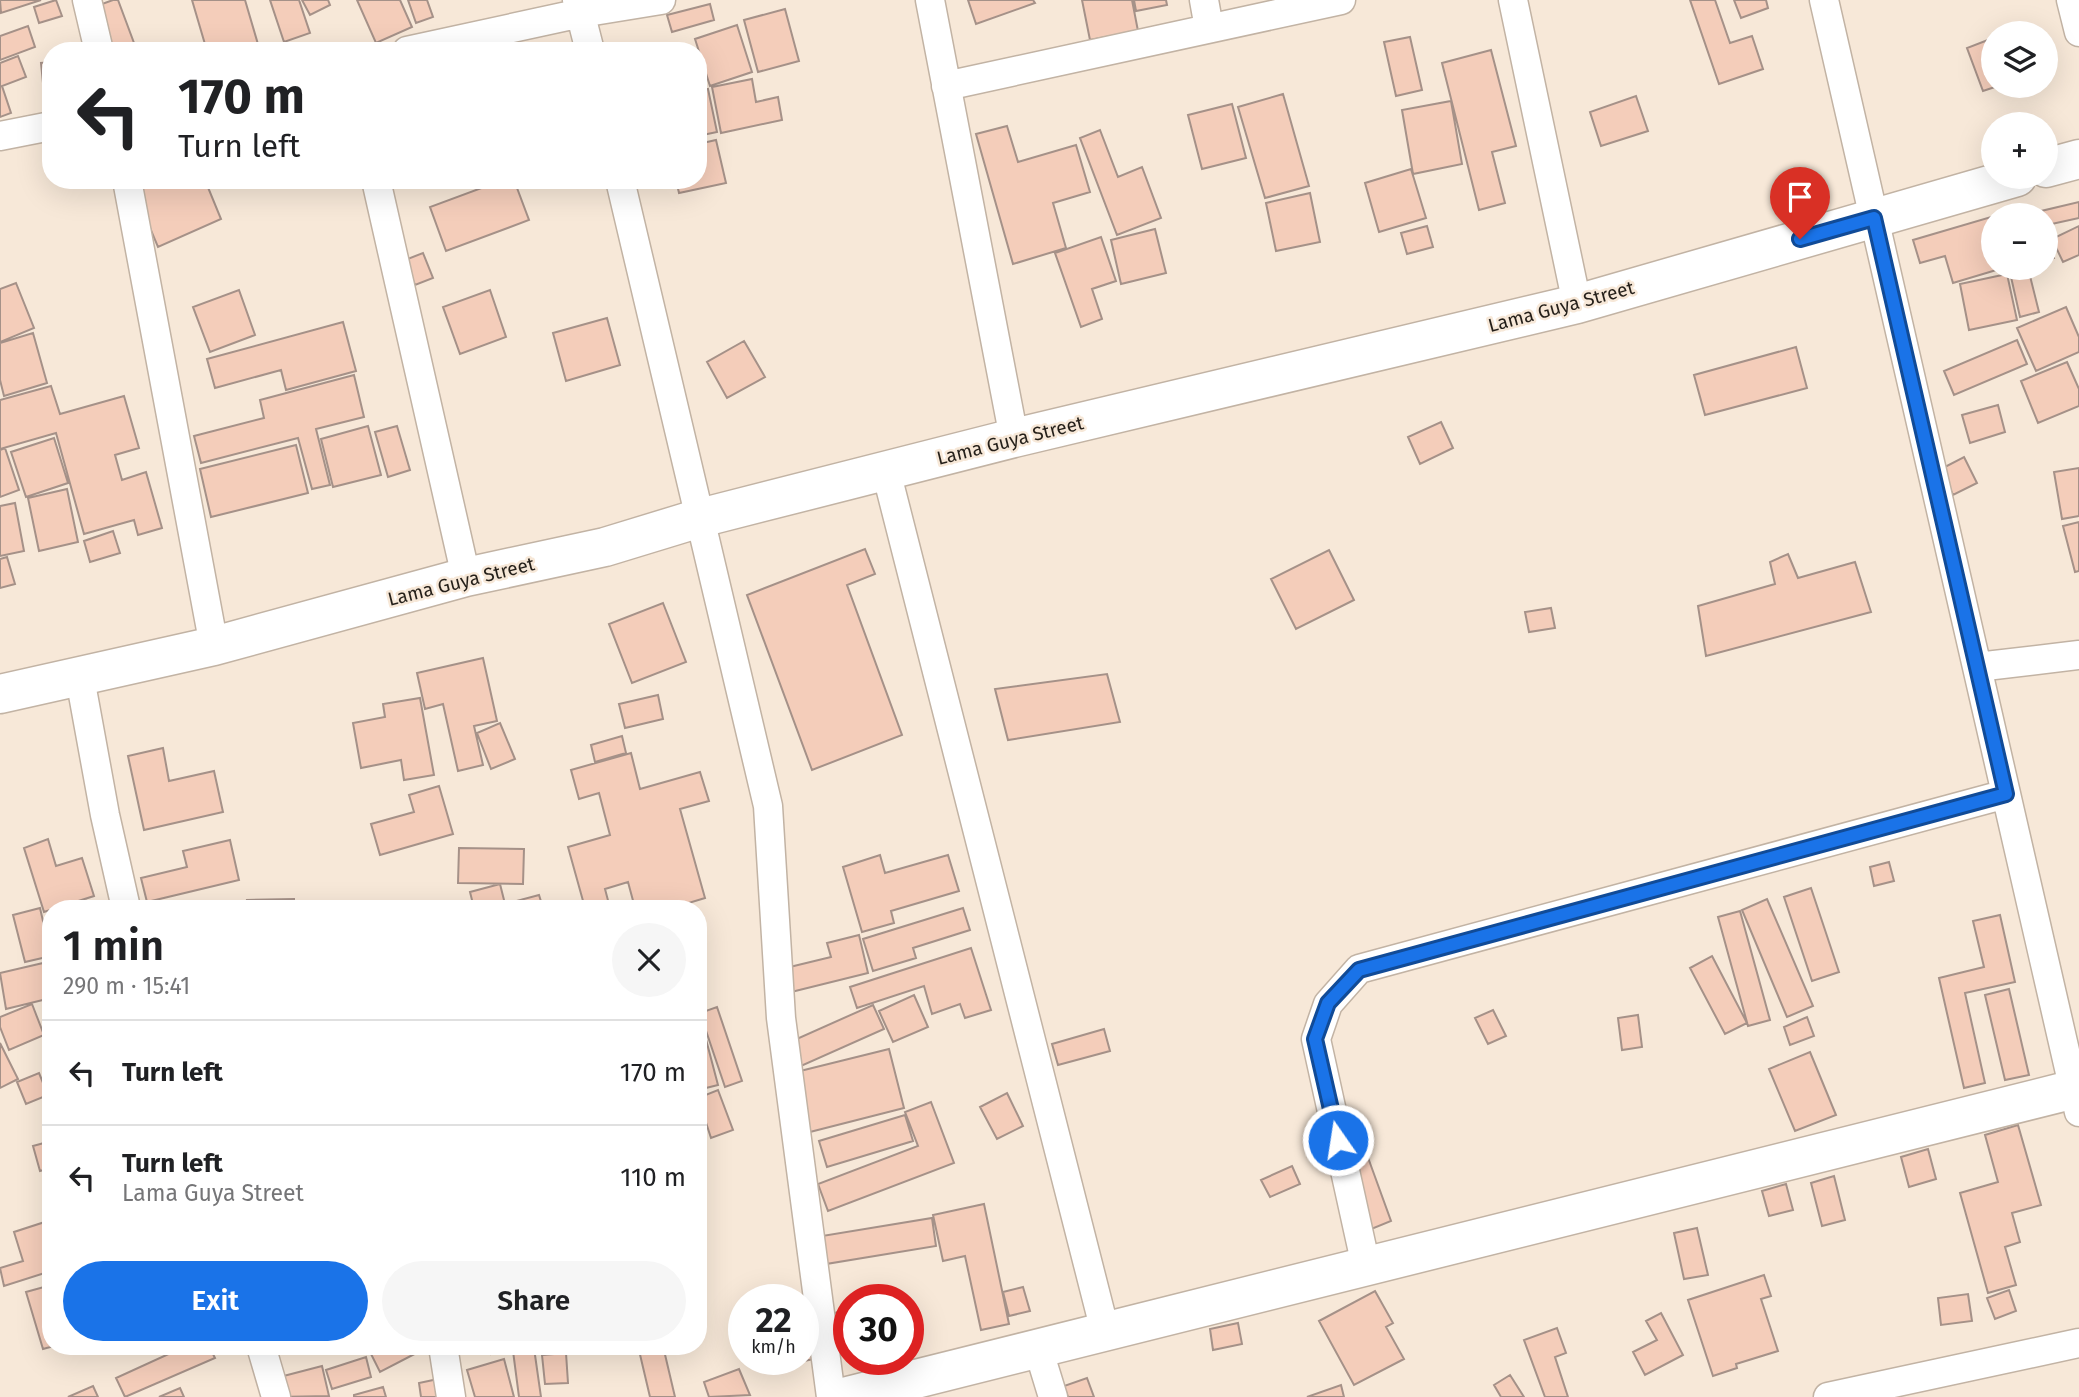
<!DOCTYPE html>
<html lang="en">
<head>
<meta charset="utf-8">
<style>
	body { margin:0; font-family:"Fira Sans",sans-serif; background:#f6f6f6; color:#202124; height:100vh; display:flex; flex-direction:column; font-size:26px; white-space:nowrap }
	* { box-sizing:border-box; margin:0 }
	p { font-size:23px; color:#757577 }
	.icon { flex:none; width:38px; height:38px; fill:none; stroke:currentColor; stroke-width:2; stroke-linecap:round; stroke-linejoin:round }
	.map { position:relative; flex:1; overflow:hidden }
	.drawer { position:absolute; left:42px; top:900px; width:665px; height:455px; display:flex; flex-direction:column; background:#fff; border-radius:28px; box-shadow:0 7px 28px #0002 }
	.drawer>* { flex:none }
	.top-card { position:absolute; left:42px; top:42px; width:665px; height:147px; border-radius:28px; box-shadow:0 7px 28px #0002; background:#fff; color:#202124; overflow:hidden }
	.buttons { position:absolute; left:1981px; top:21px; display:grid; gap:14px }
	.buttons a { display:grid; place-items:center; width:77px; height:77px; border-radius:50%; background:#fff; box-shadow:0 7px 28px #0002; font-size:35px }
	.speed { position:absolute; left:728px; top:1284px; display:flex; gap:14px; font-size:35px; font-weight:700; text-align:center }
	.speed>* { display:grid; place-content:center; width:91px; height:91px; border-radius:50%; background:#fff; box-shadow:0 7px 28px #0002; line-height:1 }
	.speed small { font-size:18px; font-weight:400 }
	.speed .limit { border:10px solid #d22; background:#fff; color:#111 }
	.pin { position:absolute; display:grid; place-items:center; width:60px; height:60px; color:#fff; margin:-72px -30px; border-radius:50% 50% 50% 0; rotate:-45deg; box-shadow:0 0 7px #0007 }
	.pin .icon { rotate:45deg }
	.me { position:absolute; width:77px; margin:-38px; rotate:347deg; stroke-linejoin:round; filter:drop-shadow(0 0 5px #0008) }
	.turn { display:flex; align-items:center; gap:24px; height:147px; padding:0 21px; font-size:32px }
	.turn .icon { width:91px; height:91px; stroke-width:2.5 }
	.turn b { display:block; font-size:49px; line-height:60px }
	.round { display:grid; place-items:center; flex:none; width:74px; height:74px; border-radius:37px; background:#f6f6f6 }
	.overview { display:flex; align-items:center; justify-content:space-between; height:119px; padding:0 21px }
	h1 { font-size:42px; font-weight:600; line-height:52px }
	.button { display:flex; gap:14px; margin-top:auto; padding:14px 21px }
	.button a { flex:1; height:80px; border-radius:42px; background:#1a73e8; color:#fff; font-size:28px; font-weight:600; line-height:80px; text-align:center }
	.button a+a { background:#f6f6f6; color:#202124 }
	ul { padding:0; list-style:none }
	li { display:flex; align-items:center; gap:21px; height:105px; padding:0 21px; border-top:2px solid #e0e0e0 }
	li div { flex:1 }
	li b { display:block; font-size:26px }
	li em { font-style:normal }
	.map>svg:first-child { display:block }
</style>
</head>
<body>
<div class="map">
<svg width="2079" height="1397" viewBox="0 0 2079 1397">
	<rect width="100%" height="100%" fill="#f7e8d8"/>
	<path fill="#f4cdba" stroke="#a59188" stroke-width="2" d="M 0,0 L 41,0 L 1,13 Z
		M 56,0 L 62,16 L 39,23 L 34,7 Z
		M 113,0 L 118,0 L 137,51 L 108,51 L 91,8 Z
		M 192,0 L 245,0 L 260,51 L 207,51 Z
		M 270,0 L 299,0 L 310,33 L 284,42 Z
		M 302,0 L 328,0 L 330,5 L 310,15 Z
		M 357,0 L 400,0 L 412,27 L 376,43 Z
		M 408,0 L 427,0 L 433,17 L 416,23 Z
		M 968,0 L 1033,0 L 1035,3 L 976,24 Z
		M 1082,0 L 1132,0 L 1138,31 L 1090,40 Z
		M 1134,0 L 1166,0 L 1167,5 L 1136,11 Z
		M 1690,0 L 1715,0 L 1730,43 L 1752,36 L 1763,69 L 1719,84 Z
		M 1734,0 L 1766,0 L 1768,8 L 1741,18 Z
		M 710,4 L 714,20 L 672,32 L 667,15 Z
		M 785,9 L 799,61 L 758,72 L 744,20 Z
		M 737,25 L 752,72 L 710,86 L 695,39 Z
		M 28,26 L 35,47 L 0,60 L 0,36 Z
		M 1410,37 L 1422,90 L 1396,96 L 1384,42 Z
		M 1993,38 L 1993,86 L 1998,86 L 1983,91 L 1967,48 Z
		M 1491,50 L 1516,146 L 1492,152 L 1505,203 L 1479,210 L 1442,63 Z
		M 18,56 L 26,77 L 2,86 L 11,113 L 0,117 L 0,63 Z
		M 51,62 L 51,102 L 45,103 L 41,63 Z
		M 752,79 L 756,102 L 778,97 L 782,120 L 721,133 L 712,87 Z
		M 708,89 L 717,132 L 698,136 L 698,91 Z
		M 1283,94 L 1309,186 L 1265,198 L 1238,107 Z
		M 1636,96 L 1648,131 L 1601,146 L 1590,112 Z
		M 1451,101 L 1462,164 L 1413,174 L 1402,110 Z
		M 1232,104 L 1246,158 L 1202,169 L 1188,115 Z
		M 1007,126 L 1018,162 L 1076,145 L 1090,192 L 1053,203 L 1066,248 L 1013,264 L 976,134 Z
		M 1100,130 L 1118,177 L 1142,167 L 1161,218 L 1117,235 L 1080,138 Z
		M 716,140 L 726,183 L 679,193 L 676,180 L 698,180 L 698,144 Z
		M 1411,169 L 1426,218 L 1379,232 L 1365,183 Z
		M 156,180 L 205,180 L 221,219 L 158,247 L 134,190 Z
		M 503,180 L 514,180 L 529,220 L 446,251 L 430,207 Z
		M 1310,193 L 1320,242 L 1276,251 L 1266,203 Z
		M 2079,202 L 2079,218 L 2047,225 L 2054,258 L 2046,260 L 2046,215 L 2024,215 Z
		M 1991,217 L 1993,268 L 2003,268 L 1953,283 L 1945,256 L 1920,263 L 1913,240 Z
		M 1427,226 L 1433,247 L 1407,254 L 1401,233 Z
		M 2079,226 L 2079,255 L 2063,262 L 2052,239 Z
		M 1155,229 L 1166,273 L 1121,284 L 1111,240 Z
		M 1101,237 L 1116,281 L 1092,289 L 1102,319 L 1081,327 L 1055,253 Z
		M 423,253 L 433,278 L 415,285 L 405,260 Z
		M 2009,268 L 2028,268 L 2039,312 L 2020,317 Z
		M 2007,274 L 2017,320 L 1969,330 L 1960,284 Z
		M 16,283 L 34,328 L 0,342 L 0,289 Z
		M 239,290 L 255,335 L 210,352 L 193,307 Z
		M 490,290 L 506,337 L 460,354 L 443,307 Z
		M 2066,307 L 2079,337 L 2079,352 L 2036,371 L 2017,328 Z
		M 607,318 L 620,365 L 566,381 L 553,333 Z
		M 343,322 L 356,371 L 286,390 L 281,370 L 215,388 L 207,359 Z
		M 33,333 L 47,383 L 4,396 L 0,380 L 0,343 Z
		M 2017,340 L 2027,364 L 1954,395 L 1944,371 Z
		M 744,341 L 765,377 L 727,398 L 707,362 Z
		M 1796,347 L 1807,388 L 1705,415 L 1694,375 Z
		M 2067,362 L 2079,389 L 2079,406 L 2038,423 L 2021,381 Z
		M 354,375 L 364,417 L 316,429 L 330,485 L 312,489 L 298,438 L 201,463 L 194,436 L 264,418 L 260,400 Z
		M 51,386 L 60,414 L 124,396 L 139,448 L 115,455 L 122,480 L 146,472 L 162,528 L 138,535 L 134,520 L 84,534 L 56,433 L 0,449 L 0,400 Z
		M 1998,405 L 2005,432 L 1970,443 L 1962,415 Z
		M 1441,422 L 1453,448 L 1420,464 L 1408,437 Z
		M 368,426 L 381,475 L 333,487 L 321,439 Z
		M 397,426 L 410,470 L 388,477 L 375,432 Z
		M 54,438 L 68,483 L 26,497 L 11,452 Z
		M 296,445 L 308,493 L 211,517 L 200,469 Z
		M 5,448 L 19,490 L 0,497 L 0,450 Z
		M 1964,457 L 1977,483 L 1953,495 L 1941,469 Z
		M 2079,468 L 2079,516 L 2062,519 L 2054,472 Z
		M 67,489 L 78,542 L 39,551 L 28,498 Z
		M 15,503 L 24,551 L 0,556 L 0,506 Z
		M 2079,522 L 2079,571 L 2075,572 L 2063,526 Z
		M 113,531 L 120,553 L 90,562 L 84,541 Z
		M 865,549 L 875,574 L 847,585 L 902,735 L 812,770 L 747,595 Z
		M 1329,550 L 1354,600 L 1296,629 L 1271,579 Z
		M 1788,554 L 1798,578 L 1855,562 L 1871,612 L 1706,656 L 1698,606 L 1775,584 L 1770,562 Z
		M 7,557 L 15,584 L 0,588 L 0,559 Z
		M 663,603 L 686,662 L 632,683 L 609,624 Z
		M 1551,608 L 1555,628 L 1529,632 L 1525,612 Z
		M 483,658 L 497,721 L 474,726 L 483,765 L 458,771 L 443,704 L 425,709 L 417,673 Z
		M 1107,674 L 1120,722 L 1008,740 L 995,689 Z
		M 658,695 L 663,719 L 625,728 L 619,704 Z
		M 420,698 L 434,775 L 404,780 L 401,760 L 361,768 L 353,723 L 385,717 L 383,704 Z
		M 500,723 L 515,759 L 491,769 L 477,733 Z
		M 622,736 L 626,753 L 595,762 L 591,745 Z
		M 163,748 L 169,781 L 214,771 L 223,812 L 144,830 L 128,756 Z
		M 631,753 L 640,789 L 700,772 L 709,801 L 680,809 L 705,898 L 685,904 L 687,908 L 635,908 L 628,882 L 605,889 L 610,908 L 585,908 L 568,847 L 610,835 L 599,793 L 579,799 L 571,770 Z
		M 439,786 L 453,834 L 380,855 L 371,824 L 414,812 L 409,795 Z
		M 48,839 L 56,866 L 82,858 L 94,896 L 44,912 L 24,848 Z
		M 230,840 L 239,880 L 147,902 L 141,878 L 187,867 L 183,851 Z
		M 459,848 L 524,849 L 523,884 L 458,883 Z
		M 880,855 L 885,873 L 948,855 L 959,891 L 891,911 L 894,923 L 862,932 L 843,867 Z
		M 1889,862 L 1894,881 L 1874,886 L 1870,867 Z
		M 500,884 L 505,904 L 539,895 L 543,908 L 458,908 L 473,904 L 470,892 Z
		M 1811,888 L 1839,972 L 1812,981 L 1784,897 Z
		M 294,899 L 294,908 L 248,908 L 247,900 Z
		M 1767,899 L 1813,1006 L 1787,1017 L 1742,910 Z
		M 86,901 L 89,908 L 68,908 Z
		M 40,908 L 51,956 L 25,962 L 13,915 Z
		M 963,908 L 970,930 L 913,948 L 916,958 L 873,971 L 863,939 Z
		M 1740,911 L 1770,1020 L 1748,1026 L 1718,917 Z
		M 2000,915 L 2015,982 L 1965,993 L 1985,1083 L 1964,1088 L 1939,978 L 1984,967 L 1973,921 Z
		M 859,935 L 868,973 L 771,997 L 765,973 L 831,957 L 827,943 Z
		M 971,948 L 991,1010 L 965,1018 L 960,1004 L 932,1014 L 924,986 L 857,1008 L 850,987 Z
		M 1712,956 L 1747,1023 L 1725,1034 L 1690,968 Z
		M 43,963 L 51,998 L 6,1009 L 0,973 Z
		M 2009,989 L 2029,1075 L 2005,1080 L 1985,995 Z
		M 914,995 L 928,1027 L 893,1042 L 879,1011 Z
		M 32,1004 L 44,1035 L 9,1050 L 0,1027 L 0,1017 Z
		M 873,1005 L 884,1029 L 792,1070 L 781,1046 Z
		M 717,1007 L 742,1081 L 725,1087 L 700,1013 Z
		M 698,1009 L 718,1085 L 698,1090 Z
		M 1493,1010 L 1506,1036 L 1488,1044 L 1475,1018 Z
		M 1638,1015 L 1642,1047 L 1622,1050 L 1618,1018 Z
		M 1807,1017 L 1814,1036 L 1790,1045 L 1784,1027 Z
		M 1104,1029 L 1110,1051 L 1058,1065 L 1052,1044 Z
		M 0,1043 L 18,1079 L 0,1088 Z
		M 889,1049 L 904,1108 L 806,1133 L 792,1073 Z
		M 1810,1052 L 1836,1115 L 1795,1131 L 1769,1069 Z
		M 39,1073 L 48,1095 L 26,1104 L 17,1082 Z
		M 718,1090 L 733,1130 L 711,1138 L 698,1098 Z
		M 1007,1093 L 1023,1126 L 997,1139 L 980,1107 Z
		M 931,1102 L 954,1163 L 828,1211 L 818,1184 L 918,1146 L 905,1112 Z
		M 905,1115 L 913,1141 L 827,1167 L 819,1141 Z
		M 2018,1125 L 2041,1205 L 2012,1213 L 2020,1242 L 2005,1247 L 2016,1285 L 1988,1293 L 1960,1193 L 1998,1182 L 1985,1135 Z
		M 51,1141 L 51,1168 L 40,1171 L 33,1146 Z
		M 1928,1149 L 1936,1179 L 1909,1187 L 1901,1157 Z
		M 1366,1152 L 1391,1221 L 1369,1230 L 1343,1160 Z
		M 1292,1166 L 1300,1184 L 1270,1197 L 1261,1180 Z
		M 1834,1176 L 1845,1220 L 1822,1226 L 1811,1183 Z
		M 1786,1184 L 1793,1210 L 1769,1216 L 1762,1191 Z
		M 984,1204 L 1009,1324 L 981,1330 L 965,1256 L 943,1261 L 933,1215 Z
		M 932,1218 L 936,1246 L 826,1264 L 822,1236 Z
		M 51,1220 L 51,1271 L 4,1286 L 0,1268 L 23,1261 L 14,1232 Z
		M 1697,1228 L 1708,1275 L 1684,1279 L 1674,1233 Z
		M 1764,1275 L 1771,1296 L 1761,1299 L 1778,1351 L 1736,1364 L 1737,1368 L 1713,1376 L 1688,1300 Z
		M 51,1285 L 51,1346 L 54,1346 L 43,1349 L 26,1292 Z
		M 1023,1287 L 1030,1311 L 1009,1316 L 1003,1292 Z
		M 2009,1290 L 2016,1311 L 1995,1319 L 1987,1298 Z
		M 1375,1291 L 1393,1323 L 1386,1327 L 1404,1359 L 1354,1385 L 1319,1321 Z
		M 819,1294 L 829,1356 L 799,1362 L 803,1360 L 803,1300 L 789,1298 Z
		M 1968,1294 L 1972,1321 L 1941,1325 L 1938,1298 Z
		M 846,1309 L 849,1349 L 840,1353 L 826,1316 Z
		M 1661,1313 L 1683,1355 L 1645,1375 L 1633,1352 L 1657,1340 L 1646,1321 Z
		M 1238,1323 L 1242,1344 L 1213,1350 L 1210,1329 Z
		M 1557,1328 L 1566,1353 L 1555,1357 L 1568,1397 L 1545,1397 L 1524,1340 Z
		M 186,1346 L 209,1346 L 215,1358 L 125,1397 L 116,1378 Z
		M 367,1346 L 430,1346 L 380,1372 Z
		M 459,1346 L 485,1346 L 485,1347 L 461,1353 Z
		M 488,1346 L 519,1346 L 491,1354 Z
		M 638,1346 L 663,1346 L 675,1397 L 650,1397 Z
		M 534,1348 L 541,1397 L 519,1397 L 513,1351 Z
		M 566,1353 L 568,1383 L 545,1384 L 542,1355 Z
		M 366,1357 L 371,1377 L 332,1389 L 326,1370 Z
		M 504,1359 L 514,1397 L 475,1397 L 467,1370 Z
		M 322,1366 L 329,1396 L 276,1397 L 272,1379 Z
		M 739,1369 L 750,1395 L 709,1397 L 704,1382 Z
		M 1510,1375 L 1524,1397 L 1501,1397 L 1494,1385 Z
		M 1087,1378 L 1094,1397 L 1068,1397 L 1064,1386 Z
		M 438,1379 L 442,1397 L 421,1397 L 419,1383 Z
		M 1341,1385 L 1344,1397 L 1307,1397 Z
		M 93,1386 L 98,1397 L 68,1397 Z
		M 383,1387 L 386,1397 L 354,1397 L 354,1395 Z
		M 180,1388 L 184,1397 L 159,1397 Z"/>
	<g fill="none" stroke-linecap="round" stroke-linejoin="round">
		<defs>
			<path id="street" d="M 87,0 L 99,51
				M 577,0 L 590,51
				M 930,0 L 1014,438
				M 1204,0 L 1209,28
				M 1513,0 L 1577,304
				M 1824,0 L 2079,1112
				M 2071,0 L 2079,32
				M 407,51 L 581,13 L 661,0
				M 946,86 L 1341,0
				M 0,136 L 51,126
				M 127,180 L 214,646
				M 376,180 L 466,577
				M 620,180 L 768,806 L 781,1018 L 831,1397
				M 886,471 L 1105,1331
				M 1977,667 L 2079,655
				M 80,678 L 105,815 L 126,908
				M 1366,1266 L 1316,1039 L 1328,1004 L 1359,969 L 2006,794
				M 261,1346 L 276,1397
				M 443,1346 L 451,1397
				M 1038,1348 L 1053,1397
				M 1828,1397 L 2079,1343"/>
			<path id="secondary" d="M 2046,168 L 2079,159
				M 0,694 L 214,646 L 466,577 L 605,547 L 700,518 L 1014,438 L 1577,304 L 2017,177
				M 844,1397 L 2079,1088"/>
		</defs>
		<use href="#street" stroke="#c2b3a4" stroke-width="31"/>
		<use href="#secondary" stroke="#c2b3a4" stroke-width="41"/>
		<use href="#street" stroke="#fff" stroke-width="28"/>
		<use href="#secondary" stroke="#fff" stroke-width="38"/>
	</g>
	<g fill="none" stroke-linecap="round" stroke-linejoin="round">
		<defs>
			<path id="route" d="M 1338,1140 L 1315,1039 L 1328,1003 L 1359,970 L 2006,794 L 1874,218 L 1800,239"/>
		</defs>
		<use href="#route" stroke="#114b97" stroke-width="18"/>
		<use href="#route" stroke="#1a73e8" stroke-width="12"/>
	</g>
	<g text-anchor="middle" stroke-width="5" stroke-linejoin="round" paint-order="stroke">
		<g font-size="19" fill="#241f19" stroke="#f7e8d8">
			<text transform="translate(1561 306) rotate(-15)" y="7">Lama Guya Street</text>
			<text transform="translate(1010 440) rotate(-14)" y="7">Lama Guya Street</text>
			<text transform="translate(461 581) rotate(-14)" y="7">Lama Guya Street</text>
		</g>
	</g>
</svg>
<div class="buttons">
<a><svg class="icon" aria-label="layers" viewBox="0 0 24 24"><path d="M12 4l9 5-9 5-9-5zM3 14l9 5 9-5"/></svg></a>
<a>+</a>
<a>−</a>
</div>
<div class="speed"><div>22<small>km/h</small></div><div class="limit">30</div></div>
<div class="pin" style="left:1800px;top:239px;background:#d93025"><svg class="icon" aria-label="arrive" viewBox="0 0 24 24"><path d="M6 21V4h12l-3 4 3 4H6"/></svg></div>
<svg class="me" style="left:1338px;top:1140px" viewBox="-20 -20 40 40"><circle r="17" fill="#1a73e8" stroke="#fff" stroke-width="3"/><path d="M0-11L8 9 0 5-8 9z" fill="#fff"/></svg>
<div class="top-card">
<div class="turn"><svg class="icon" aria-label="left" viewBox="0 0 24 24"><path d="M17 20v-9H6M10 6l-5 5 5 5"/></svg><div><b>170 m</b>Turn left</div></div>
</div>
<section class="drawer">
<div class="overview"><div><h1>1 min</h1><p>290 m · 15:41</p></div><a class="round"><svg class="icon" aria-label="close" viewBox="0 0 24 24"><path d="M6 6l12 12M18 6L6 18"/></svg></a></div>
<ul>
<li><svg class="icon" aria-label="left" viewBox="0 0 24 24"><path d="M17 20v-9H6M10 6l-5 5 5 5"/></svg><div><b>Turn left</b></div><em>170 m</em></li>
<li><svg class="icon" aria-label="left" viewBox="0 0 24 24"><path d="M17 20v-9H6M10 6l-5 5 5 5"/></svg><div><b>Turn left</b><p>Lama Guya Street</p></div><em>110 m</em></li>
</ul>
<div class="button"><a>Exit</a><a>Share</a></div>
</section>
</div>
</body>
</html>
